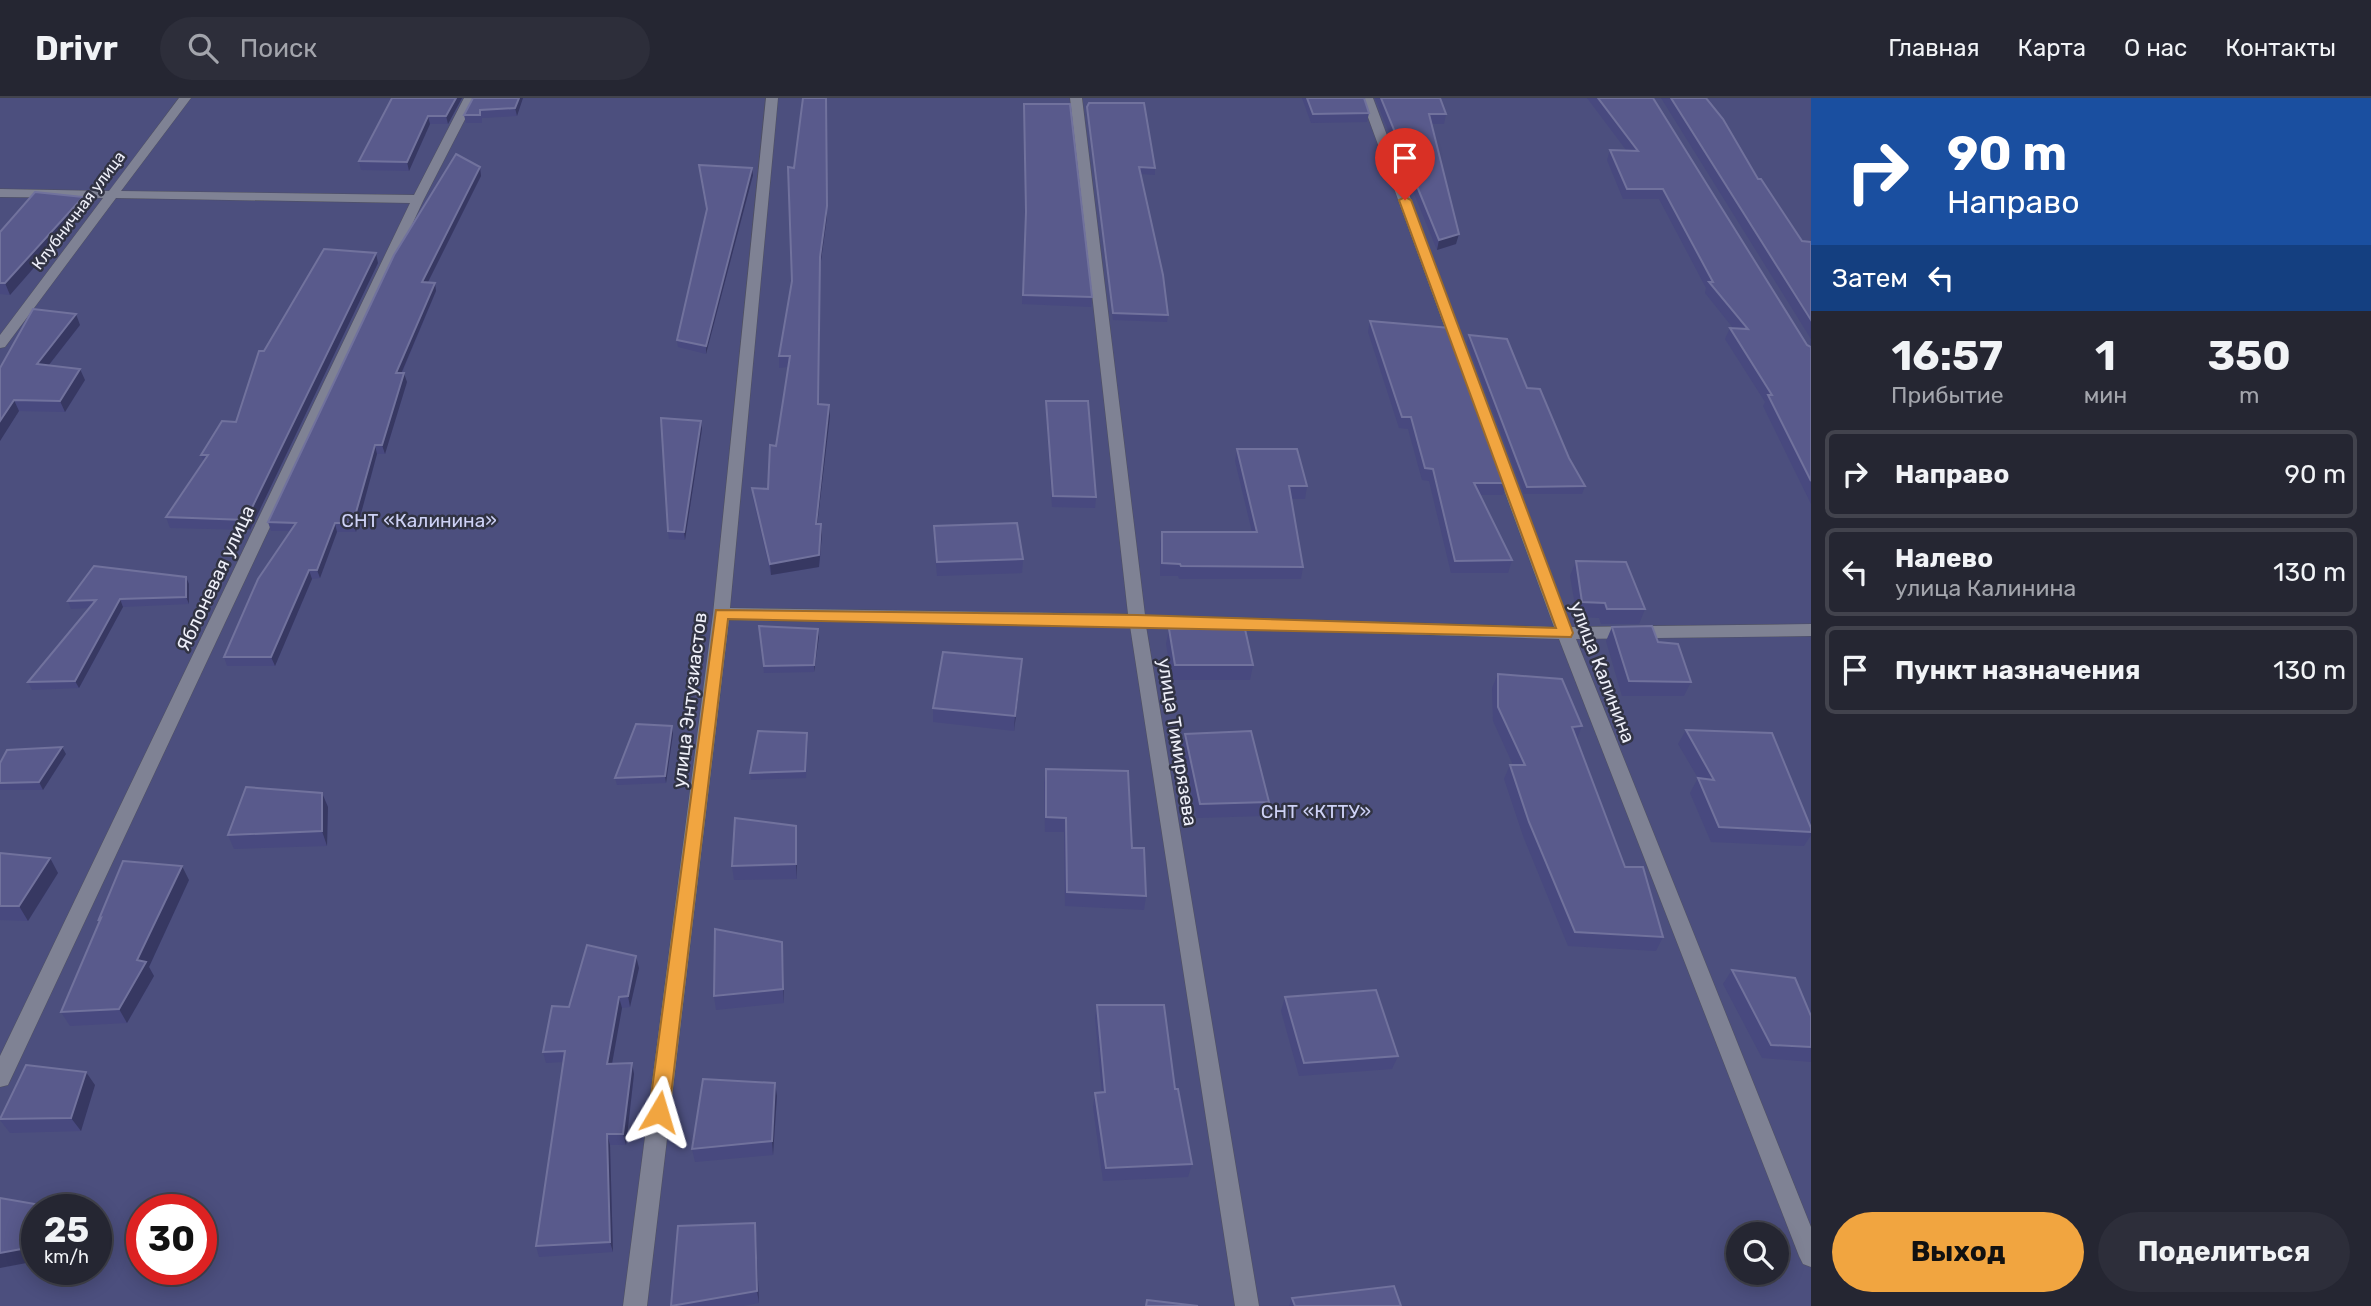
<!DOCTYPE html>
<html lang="ru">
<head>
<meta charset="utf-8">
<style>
	body { margin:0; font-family:Rubik,sans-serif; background:#2d2e3a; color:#f1f3f6; height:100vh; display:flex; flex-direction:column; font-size:26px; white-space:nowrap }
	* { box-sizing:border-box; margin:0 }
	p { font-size:23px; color:#a3a5ac }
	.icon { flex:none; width:38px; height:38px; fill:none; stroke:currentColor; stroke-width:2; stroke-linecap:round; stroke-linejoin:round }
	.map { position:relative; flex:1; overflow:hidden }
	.drawer { display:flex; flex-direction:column; background:#252632; width:560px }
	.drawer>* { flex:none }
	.banner { background:#1a4fa0; color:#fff; overflow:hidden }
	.controls { position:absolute; left:1726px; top:1124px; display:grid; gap:14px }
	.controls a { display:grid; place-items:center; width:63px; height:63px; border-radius:50%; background:#252632; box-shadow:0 4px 18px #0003,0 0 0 2px #42434d; font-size:35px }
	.speed { position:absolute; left:21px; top:1096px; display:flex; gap:14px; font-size:35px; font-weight:700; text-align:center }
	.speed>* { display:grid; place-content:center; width:91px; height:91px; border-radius:50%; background:#252632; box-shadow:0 4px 18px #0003,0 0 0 2px #42434d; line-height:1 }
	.speed small { font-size:18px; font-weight:400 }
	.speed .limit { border:10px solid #d22; background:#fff; color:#111 }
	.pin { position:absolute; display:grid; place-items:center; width:60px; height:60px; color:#fff; margin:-72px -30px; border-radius:50% 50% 50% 0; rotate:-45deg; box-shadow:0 0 7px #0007 }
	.pin .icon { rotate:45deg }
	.me { position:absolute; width:77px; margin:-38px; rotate:7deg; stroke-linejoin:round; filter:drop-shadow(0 0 5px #0008) }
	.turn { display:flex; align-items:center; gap:24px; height:147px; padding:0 21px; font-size:32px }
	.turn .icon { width:91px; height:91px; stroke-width:2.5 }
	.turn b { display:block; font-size:49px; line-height:60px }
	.then { display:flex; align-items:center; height:66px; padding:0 21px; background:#0003; gap:14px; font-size:26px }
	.eta { display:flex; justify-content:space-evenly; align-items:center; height:119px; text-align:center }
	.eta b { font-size:42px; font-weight:700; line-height:49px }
	.primary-button { display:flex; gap:14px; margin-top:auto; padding:14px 21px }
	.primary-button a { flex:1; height:80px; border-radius:42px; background:#f1a540; color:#111; font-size:28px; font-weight:700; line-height:80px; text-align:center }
	.primary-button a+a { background:#2d2e3a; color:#f1f3f6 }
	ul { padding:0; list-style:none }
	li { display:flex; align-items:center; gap:21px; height:88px; margin:0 14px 10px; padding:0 7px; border:4px solid #42434d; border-radius:10px }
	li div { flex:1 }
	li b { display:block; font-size:26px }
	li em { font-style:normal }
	header { display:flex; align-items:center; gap:42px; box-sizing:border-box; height:98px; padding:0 35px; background:#252632; border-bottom:2px solid #42434d }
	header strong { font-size:33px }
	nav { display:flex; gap:38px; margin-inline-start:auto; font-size:24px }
	.search { width:490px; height:63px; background:#2d2e3a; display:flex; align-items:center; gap:18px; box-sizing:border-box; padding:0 24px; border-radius:38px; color:#a3a5ac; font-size:26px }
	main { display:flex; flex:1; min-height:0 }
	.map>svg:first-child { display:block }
</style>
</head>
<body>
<header>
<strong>Drivr</strong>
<div class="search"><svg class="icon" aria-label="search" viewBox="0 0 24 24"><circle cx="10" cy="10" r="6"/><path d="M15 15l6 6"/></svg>Поиск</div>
<nav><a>Главная</a><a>Карта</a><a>О нас</a><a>Контакты</a></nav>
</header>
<main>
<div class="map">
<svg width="1811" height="1208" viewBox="0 0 1811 1208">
	<rect width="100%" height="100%" fill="#313343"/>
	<path fill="#4c4f7e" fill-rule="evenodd" d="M 0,0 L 1811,0 L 1811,1208 L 0,1208 ZM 37,1111 L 96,1111 L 96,1171 L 37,1171 ZM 142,1111 L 201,1111 L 201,1171 L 142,1171 ZM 1738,1136 L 1776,1136 L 1776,1174 L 1738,1174 Z"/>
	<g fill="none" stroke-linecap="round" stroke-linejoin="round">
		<defs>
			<path id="street" d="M 179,0 L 191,0 L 121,93 L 414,97 L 464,0 L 476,0 L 424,101 L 8,987 L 0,989 L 0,958 L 410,105 L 116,100 L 5,249 L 0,250 L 0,237 L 103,100 L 0,99 L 0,91 L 109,93 Z
				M 766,0 L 778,0 L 730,510 L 1128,516 L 1070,0 L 1082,0 L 1145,517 L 1554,529 L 1361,0 L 1373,0 L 1571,529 L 1811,526 L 1811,538 L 1576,541 L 1811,1129 L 1811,1169 L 1803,1166 L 1799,1158 L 1559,541 L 1146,528 L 1259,1208 L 1235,1208 L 1130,528 L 729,522 L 647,1208 L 623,1208 L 713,516 Z"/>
		</defs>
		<use href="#street" stroke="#50515f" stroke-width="1"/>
		<use href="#street" fill="#7f8294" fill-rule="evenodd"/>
	</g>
	<path fill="#48497f" d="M 392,0 L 462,0 L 448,26 L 430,26 L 409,73 L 361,72 L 359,63 Z
		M 523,0 L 517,18 L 482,20 L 482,25 L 466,25 L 464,17 Z
		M 1302,0 L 1364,0 L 1369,15 L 1367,24 L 1311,25 Z
		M 1375,0 L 1440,0 L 1446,16 L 1444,26 L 1432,26 L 1456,146 L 1437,152 Z
		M 1587,0 L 1653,0 L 1807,247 L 1811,249 L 1811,406 L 1763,308 L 1765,304 L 1725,241 L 1730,230 L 1733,230 L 1705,195 L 1706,190 L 1659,101 L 1623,101 L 1607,62 L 1610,52 L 1626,52 Z
		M 1661,0 L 1706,0 L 1758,81 L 1802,143 L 1811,144 L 1811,241 Z
		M 1024,6 L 1092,199 L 1091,209 L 1022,206 L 1025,124 Z
		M 1087,9 L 1155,70 L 1155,77 L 1141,76 L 1168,217 L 1167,224 L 1113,222 L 1087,15 Z
		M 699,67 L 753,77 L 706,256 L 678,249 L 677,242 L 706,112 Z
		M 480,69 L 481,78 L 428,184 L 435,185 L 436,193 L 402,275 L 407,284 L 385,356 L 377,356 L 356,434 L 337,434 L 320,480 L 312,481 L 275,568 L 227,568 L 224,559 L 290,433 L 271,433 L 268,424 Z
		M 83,99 L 87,109 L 10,197 L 0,196 L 0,134 Z
		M 827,119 L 820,170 L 819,307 L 830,318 L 817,426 L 822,437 L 819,469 L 771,477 L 753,401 L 752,390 L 768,391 L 776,348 L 788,269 L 779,270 L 779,258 L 792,183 Z
		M 378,165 L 250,432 L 170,430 L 166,419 L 204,364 L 201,357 L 236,324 L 264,253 Z
		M 1370,223 L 1507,385 L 1503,397 L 1480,397 L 1512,462 L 1508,475 L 1451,475 L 1429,383 L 1422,382 L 1408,331 L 1399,330 L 1368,234 Z
		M 80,227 L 49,267 L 85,282 L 65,314 L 19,313 L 0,343 L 0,270 Z
		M 1469,237 L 1527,290 L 1585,388 L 1582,396 L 1524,396 L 1467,244 Z
		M 1046,303 L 1096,399 L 1095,410 L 1052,409 L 1046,314 Z
		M 702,331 L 685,442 L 669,441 L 668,433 Z
		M 1237,351 L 1307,388 L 1305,401 L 1291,401 L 1303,469 L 1301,481 L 1179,481 L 1178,478 L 1160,478 L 1160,446 L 1162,434 L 1252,434 L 1235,363 Z
		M 934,428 L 1023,461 L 1022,475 L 937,478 L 934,443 Z
		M 1576,463 L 1645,511 L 1639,526 L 1601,526 L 1599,520 L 1577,519 L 1570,478 Z
		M 186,479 L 189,486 L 189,506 L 123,509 L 79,590 L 32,592 L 28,584 L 89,510 L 71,511 L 68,503 Z
		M 759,528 L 818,531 L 819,539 L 814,574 L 764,575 Z
		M 1612,529 L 1658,544 L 1691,584 L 1684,598 L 1622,598 L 1606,543 Z
		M 1169,531 L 1253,567 L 1250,582 L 1172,582 L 1166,546 Z
		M 1021,576 L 1014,633 L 933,624 L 933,610 Z
		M 1498,576 L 1582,628 L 1577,641 L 1625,769 L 1663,839 L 1656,853 L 1568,848 L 1523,738 L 1504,681 L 1510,667 L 1513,667 L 1493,623 L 1492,590 Z
		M 1686,632 L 1811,734 L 1811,737 L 1804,748 L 1711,744 L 1690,695 L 1698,680 L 1678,646 Z
		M 673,636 L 666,685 L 617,687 L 615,680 Z
		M 1185,636 L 1269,704 L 1265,718 L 1197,720 L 1182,650 Z
		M 808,643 L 806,680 L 751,682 L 750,675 Z
		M 66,656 L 43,692 L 0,692 L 0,665 Z
		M 1046,671 L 1132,750 L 1146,798 L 1144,812 L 1065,808 L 1064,734 L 1045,734 L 1044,685 Z
		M 322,695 L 328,709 L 327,748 L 234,751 L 228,737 Z
		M 797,743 L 797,781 L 734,782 L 732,768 Z
		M 0,755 L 50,760 L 58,775 L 28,823 L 0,822 Z
		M 189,782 L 149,869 L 154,878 L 127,925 L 70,928 L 61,914 L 100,823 L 99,821 Z
		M 782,844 L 784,905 L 716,912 L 714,898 Z
		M 639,870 L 630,909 L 622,910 L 612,966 L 632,965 L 634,976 L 626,1047 L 610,1047 L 613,1154 L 539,1159 L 536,1148 L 563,964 L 546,965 L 543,954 L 569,909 Z
		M 1732,872 L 1811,918 L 1811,964 L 1762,960 L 1723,886 Z
		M 1285,899 L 1398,958 L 1392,971 L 1299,978 L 1281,913 Z
		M 1097,907 L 1175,991 L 1192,1066 L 1188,1079 L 1103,1083 L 1093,1009 L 1095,995 L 1102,995 L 1095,920 Z
		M 775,985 L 777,998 L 773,1057 L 695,1064 L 692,1051 Z
		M 95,987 L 81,1033 L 10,1035 L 0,1022 Z
		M 755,1125 L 756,1138 L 759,1205 L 743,1208 L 671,1208 Z
		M 1292,1200 L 1401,1208 L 1289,1208 Z"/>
	<path fill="#373862" d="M 456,0 L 462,0 L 448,26 L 446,18 Z
		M 519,0 L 523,0 L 517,18 L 515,10 Z
		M 826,0 L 827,119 L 820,170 L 819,318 L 820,159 Z
		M 428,18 L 430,26 L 409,73 L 407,64 Z
		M 480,69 L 481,78 L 424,192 L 422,184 Z
		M 752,70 L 753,77 L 706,256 L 706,248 Z
		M 83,99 L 87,109 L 10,197 L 5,185 Z
		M 1459,136 L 1456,146 L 1437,152 L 1439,142 Z
		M 376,155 L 378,165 L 250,432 L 246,422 Z
		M 435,185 L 436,193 L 398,283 L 396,275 Z
		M 76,216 L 80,227 L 41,277 L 37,266 Z
		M 80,271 L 85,282 L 65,314 L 60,303 Z
		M 404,275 L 407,284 L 385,356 L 382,347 Z
		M 14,302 L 19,313 L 0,343 L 0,323 Z
		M 829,307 L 830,318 L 816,437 L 816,426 Z
		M 701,323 L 702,331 L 685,442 L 684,434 Z
		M 375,347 L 377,356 L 356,434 L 353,425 Z
		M 335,425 L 337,434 L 320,480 L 317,472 Z
		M 821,426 L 822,437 L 819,469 L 771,477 L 770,466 Z
		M 309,472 L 312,481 L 275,568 L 271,559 Z
		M 186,479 L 189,486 L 189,506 L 186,499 Z
		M 120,501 L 123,509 L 79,590 L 75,583 Z
		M 818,531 L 819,539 L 814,574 L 814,567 Z
		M 1022,561 L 1021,576 L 1014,633 L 1015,618 Z
		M 672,628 L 673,636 L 666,685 L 665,678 Z
		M 62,649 L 66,656 L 43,692 L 39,684 Z
		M 322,695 L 328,709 L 327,748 L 322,733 Z
		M 796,728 L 797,743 L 797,781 L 796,766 Z
		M 50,760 L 58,775 L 28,823 L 19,808 Z
		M 182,768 L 189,782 L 149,869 L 154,878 L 127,925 L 119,911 L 137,862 Z
		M 782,844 L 783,859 L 784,905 L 783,891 Z
		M 636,858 L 639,870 L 630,909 L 628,898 Z
		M 619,899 L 622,910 L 610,977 L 607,966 Z
		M 632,965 L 634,976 L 626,1047 L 623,1036 Z
		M 86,974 L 95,987 L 81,1033 L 71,1020 Z
		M 775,985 L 777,998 L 773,1057 L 772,1043 Z
		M 607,1036 L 610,1047 L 613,1154 L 610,1144 Z
		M 755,1125 L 756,1138 L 759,1205 L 757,1193 Z
		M 37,1140 L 37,1163 L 0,1170 L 0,1155 Z"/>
	<path fill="#595a8c" stroke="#71729d" stroke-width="2" d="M 392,0 L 456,0 L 446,18 L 428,18 L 407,64 L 359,63 Z
		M 473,0 L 519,0 L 515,10 L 480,12 L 480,17 L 464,17 Z
		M 803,0 L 826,0 L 827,108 L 820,159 L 818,306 L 829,307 L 816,426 L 821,426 L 819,457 L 770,466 L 752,390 L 768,391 L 770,347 L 776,348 L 790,258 L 779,258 L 792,183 L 788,69 L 794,70 Z
		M 1307,0 L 1364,0 L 1369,15 L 1313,16 Z
		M 1381,0 L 1440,0 L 1446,16 L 1429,16 L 1459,136 L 1439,142 Z
		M 1598,0 L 1653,0 L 1807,247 L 1811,249 L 1811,383 L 1768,297 L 1772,297 L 1730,230 L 1748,231 L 1709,184 L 1713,184 L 1663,91 L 1627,91 L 1610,52 L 1638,53 Z
		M 1671,0 L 1706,0 L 1723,21 L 1758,81 L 1761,81 L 1802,143 L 1811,144 L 1811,222 Z
		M 1089,5 L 1144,5 L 1155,70 L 1139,69 L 1163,177 L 1168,217 L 1113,215 L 1087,9 Z
		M 1024,6 L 1070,6 L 1092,199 L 1023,197 L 1026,114 Z
		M 456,56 L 480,69 L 422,184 L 435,185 L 396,275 L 404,275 L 382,347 L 375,347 L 353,425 L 335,425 L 317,472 L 309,472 L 271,559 L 224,559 L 258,481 L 296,425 L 268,424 L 394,157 Z
		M 699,67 L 752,70 L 706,248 L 677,242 L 707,111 Z
		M 35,94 L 83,99 L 5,185 L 0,185 L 0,134 Z
		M 324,151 L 376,155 L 246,422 L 166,419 L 208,357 L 201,357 L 222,323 L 236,324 L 259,253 L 264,253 Z
		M 33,211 L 76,216 L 37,266 L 80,271 L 60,303 L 14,302 L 0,323 L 0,270 Z
		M 1370,223 L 1450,230 L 1507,385 L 1474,385 L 1512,462 L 1455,463 L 1433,371 L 1425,370 L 1411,319 L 1402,319 Z
		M 1469,237 L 1507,241 L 1527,290 L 1540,291 L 1569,360 L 1585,388 L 1527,389 Z
		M 1046,303 L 1088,303 L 1096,399 L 1053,398 Z
		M 661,320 L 701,323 L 684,434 L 668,433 Z
		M 1237,351 L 1297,351 L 1307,388 L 1289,388 L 1303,469 L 1181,468 L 1180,466 L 1162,465 L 1162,434 L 1257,434 Z
		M 1017,425 L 1023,461 L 937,464 L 934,428 Z
		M 1576,463 L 1626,464 L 1645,511 L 1607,511 L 1605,505 L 1582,504 Z
		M 94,468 L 186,479 L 186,499 L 120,501 L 75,583 L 28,584 L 96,502 L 68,503 Z
		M 759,528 L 818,531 L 814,567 L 764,568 Z
		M 1652,528 L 1658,544 L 1678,546 L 1691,584 L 1629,583 L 1612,529 Z
		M 1169,531 L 1245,531 L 1253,567 L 1175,567 Z
		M 943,554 L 1022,561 L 1015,618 L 933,610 Z
		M 1498,576 L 1562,581 L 1582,628 L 1572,629 L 1625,769 L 1643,769 L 1663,839 L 1575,834 L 1529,724 L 1510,667 L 1525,667 L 1498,609 Z
		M 636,626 L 672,628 L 665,678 L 615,680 Z
		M 1686,632 L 1772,635 L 1811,730 L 1811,734 L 1719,729 L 1698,680 L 1714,682 Z
		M 758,633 L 807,635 L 805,673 L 750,675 Z
		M 1251,633 L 1269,704 L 1200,706 L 1185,636 Z
		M 62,649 L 39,684 L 0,685 L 0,665 L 7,652 Z
		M 1046,671 L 1128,673 L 1132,750 L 1144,750 L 1146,798 L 1067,794 L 1066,720 L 1046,719 Z
		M 246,689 L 322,695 L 322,733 L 228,737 Z
		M 735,720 L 796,728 L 796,766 L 732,768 Z
		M 0,755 L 50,760 L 19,808 L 0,808 Z
		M 123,763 L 182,768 L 137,862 L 146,864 L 119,911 L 61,914 L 101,820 L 99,821 Z
		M 715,831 L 782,844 L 783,891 L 714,898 Z
		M 587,847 L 636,858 L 628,898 L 619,899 L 607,966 L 632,965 L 623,1036 L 607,1036 L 610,1144 L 536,1148 L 565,953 L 543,954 L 552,908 L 569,909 Z
		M 1732,872 L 1795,880 L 1811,918 L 1811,949 L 1771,947 Z
		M 1376,892 L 1398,958 L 1304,965 L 1285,899 Z
		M 1097,907 L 1164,907 L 1175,991 L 1178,991 L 1192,1066 L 1106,1070 L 1095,995 L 1105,994 Z
		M 26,967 L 86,974 L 71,1020 L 0,1021 Z
		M 703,981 L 775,985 L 772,1043 L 692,1051 Z
		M 0,1100 L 52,1109 L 51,1111 L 37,1111 L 37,1140 L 32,1149 L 0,1155 Z
		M 755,1125 L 757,1193 L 671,1208 L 678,1128 Z
		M 1394,1188 L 1401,1208 L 1295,1208 L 1292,1200 Z
		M 1147,1202 L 1198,1208 L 1146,1208 Z"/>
	<path fill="#f1a540" stroke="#9d6b2a" stroke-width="2" d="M 1405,99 L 1411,102 L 1573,535 L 1571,539 L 728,521 L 669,1014 L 666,1020 L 659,1023 L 652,1020 L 649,1014 L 716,512 L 1137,517 L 1556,530 L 1399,102 Z"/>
	<g text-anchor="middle" stroke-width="5" stroke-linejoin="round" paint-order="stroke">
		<g font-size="16" fill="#eeeff9" stroke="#313343">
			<text transform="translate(78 112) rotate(-53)" y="6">Клубничная улица</text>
		</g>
		<g font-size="19" fill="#ced2f6" stroke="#313343">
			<text x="419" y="429">СНТ «Калинина»</text>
			<text x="1316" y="720">СНТ «КТТУ»</text>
		</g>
		<g font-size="19" fill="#eeeff9" stroke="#313343">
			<text transform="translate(215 480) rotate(-65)" y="7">Яблоневая улица</text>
			<text transform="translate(1603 574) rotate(69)" y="7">улица Калинина</text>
			<text transform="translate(689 602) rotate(-83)" y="7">улица Энтузиастов</text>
			<text transform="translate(1178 644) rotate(81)" y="7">улица Тимирязева</text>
		</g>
	</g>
</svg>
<div class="controls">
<a><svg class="icon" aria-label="search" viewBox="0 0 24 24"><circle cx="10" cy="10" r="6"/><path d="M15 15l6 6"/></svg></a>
</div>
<div class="speed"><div>25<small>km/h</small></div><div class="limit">30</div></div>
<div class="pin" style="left:1405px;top:102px;background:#d93025"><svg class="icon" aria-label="arrive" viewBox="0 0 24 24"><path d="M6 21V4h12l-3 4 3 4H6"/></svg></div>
<svg class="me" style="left:659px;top:1014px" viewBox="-20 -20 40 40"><path d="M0-17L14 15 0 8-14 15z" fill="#f1a540" stroke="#fff" stroke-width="4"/></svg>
</div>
<section class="drawer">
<div class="banner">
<div class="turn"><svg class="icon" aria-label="right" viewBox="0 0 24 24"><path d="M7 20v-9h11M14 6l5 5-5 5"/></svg><div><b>90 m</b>Направо</div></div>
<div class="then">Затем<svg class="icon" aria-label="left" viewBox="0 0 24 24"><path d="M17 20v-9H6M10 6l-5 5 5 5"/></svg></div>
</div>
<div class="eta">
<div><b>16:57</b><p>Прибытие</p></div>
<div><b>1</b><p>мин</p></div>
<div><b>350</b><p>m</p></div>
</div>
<ul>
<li><svg class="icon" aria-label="right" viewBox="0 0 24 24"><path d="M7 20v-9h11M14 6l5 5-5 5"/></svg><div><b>Направо</b></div><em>90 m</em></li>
<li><svg class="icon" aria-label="left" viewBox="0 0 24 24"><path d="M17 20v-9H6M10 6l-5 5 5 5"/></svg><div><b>Налево</b><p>улица Калинина</p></div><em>130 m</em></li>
<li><svg class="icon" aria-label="arrive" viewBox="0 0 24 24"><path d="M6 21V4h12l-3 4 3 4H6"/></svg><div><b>Пункт назначения</b></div><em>130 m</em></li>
</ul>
<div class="primary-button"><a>Выход</a><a>Поделиться</a></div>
</section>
</main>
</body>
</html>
